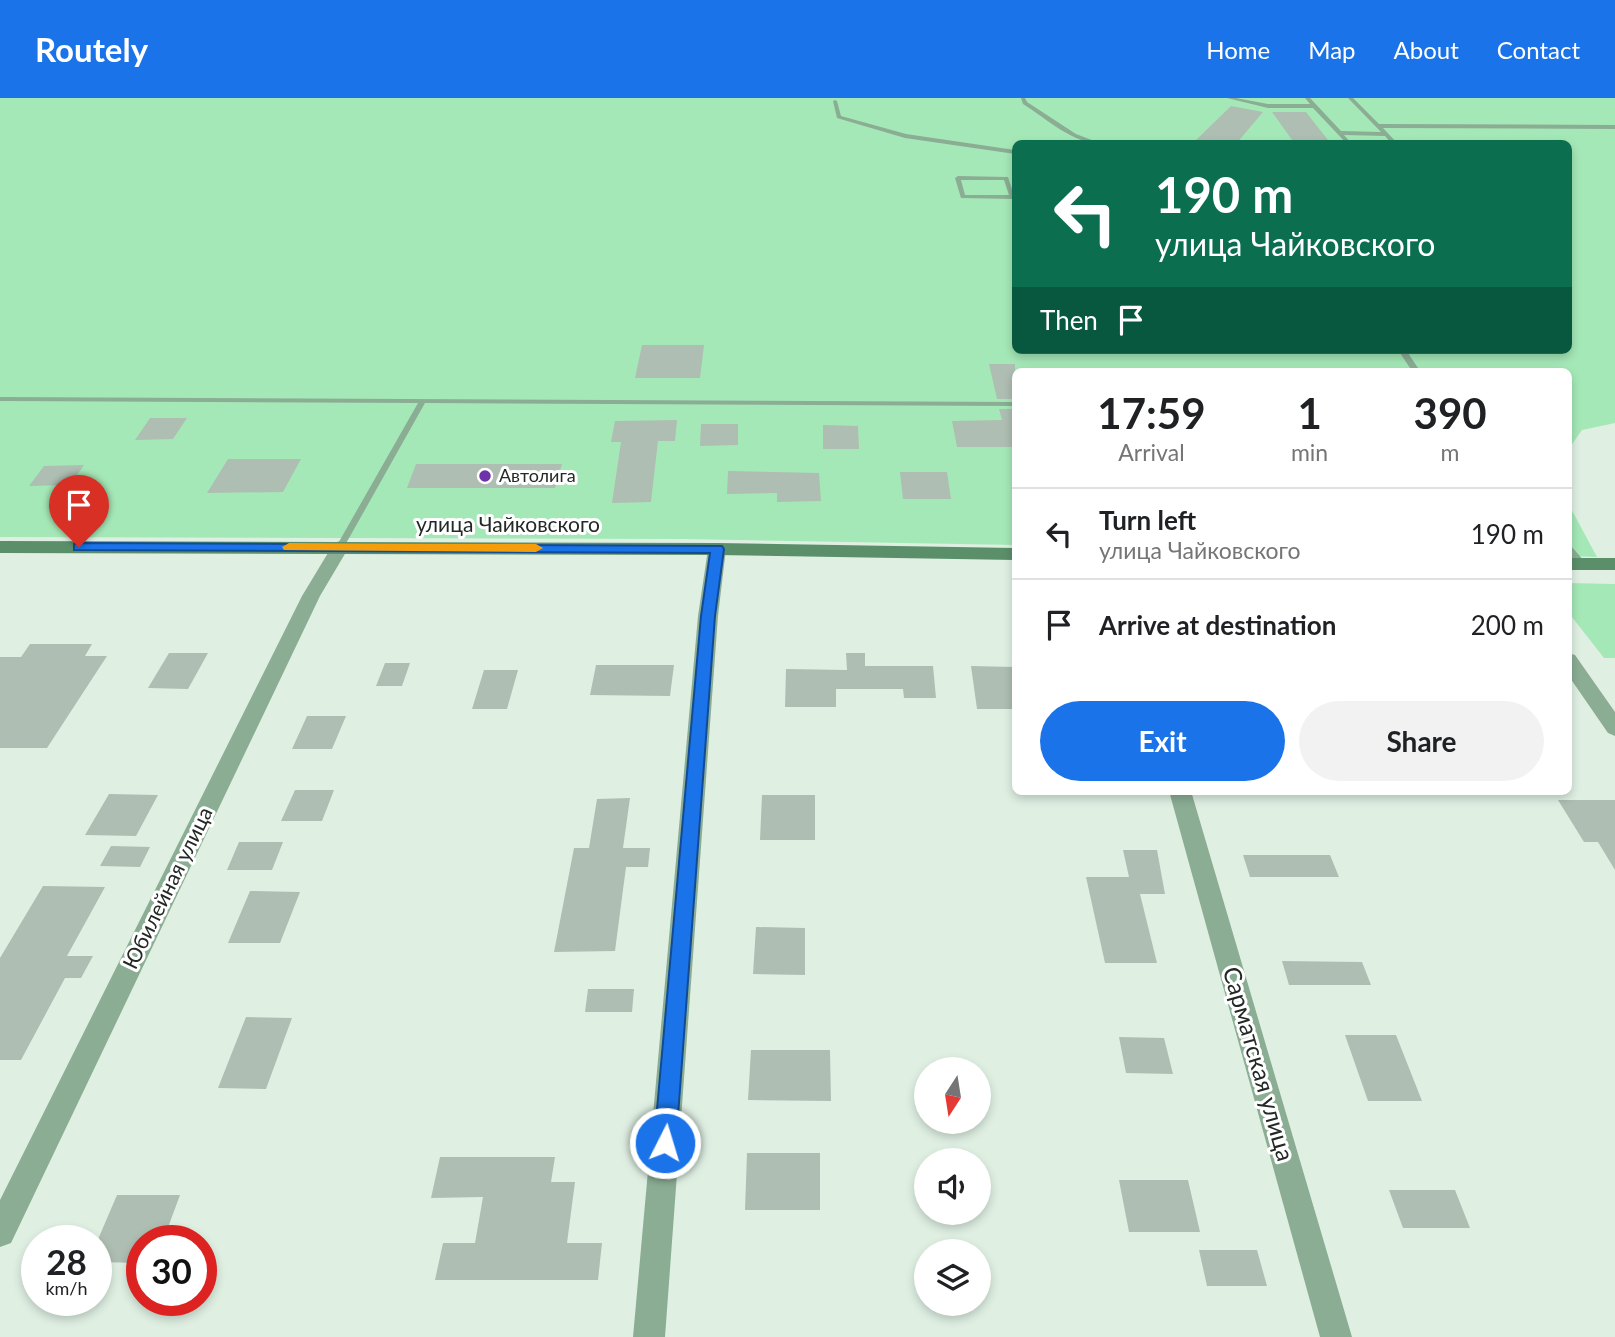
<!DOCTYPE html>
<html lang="en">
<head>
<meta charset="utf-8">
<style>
	body { margin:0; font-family:Lato,sans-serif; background:#f2f2f2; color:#202124; height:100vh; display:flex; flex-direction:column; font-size:26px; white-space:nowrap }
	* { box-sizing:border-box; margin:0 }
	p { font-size:23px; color:#757577 }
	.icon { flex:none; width:38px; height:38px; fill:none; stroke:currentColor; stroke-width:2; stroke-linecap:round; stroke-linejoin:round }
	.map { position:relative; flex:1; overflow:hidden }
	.drawer { position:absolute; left:1012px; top:270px; width:560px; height:427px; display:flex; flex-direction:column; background:#fff; border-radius:10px; box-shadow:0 4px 10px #0003 }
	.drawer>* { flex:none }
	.banner { position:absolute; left:1012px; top:42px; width:560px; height:214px; border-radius:10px; box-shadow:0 4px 10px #0003; background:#0b6e4f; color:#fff; overflow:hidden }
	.needle { width:46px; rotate:192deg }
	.buttons { position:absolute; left:914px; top:959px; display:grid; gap:14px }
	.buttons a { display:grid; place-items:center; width:77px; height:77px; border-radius:50%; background:#fff; box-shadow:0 4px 10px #0003; font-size:35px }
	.speed { position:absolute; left:21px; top:1127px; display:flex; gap:14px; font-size:35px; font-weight:700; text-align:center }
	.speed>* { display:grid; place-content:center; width:91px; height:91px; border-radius:50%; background:#fff; box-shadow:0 4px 10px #0003; line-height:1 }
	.speed small { font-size:18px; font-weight:400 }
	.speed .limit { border:10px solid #d22; background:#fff; color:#111 }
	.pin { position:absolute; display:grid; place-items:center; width:60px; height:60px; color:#fff; margin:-72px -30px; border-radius:50% 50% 50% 0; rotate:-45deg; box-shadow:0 0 7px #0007 }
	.pin .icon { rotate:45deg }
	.me { position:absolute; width:77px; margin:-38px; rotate:5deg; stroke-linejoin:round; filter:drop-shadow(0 0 5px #0008) }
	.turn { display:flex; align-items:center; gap:24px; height:147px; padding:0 28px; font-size:32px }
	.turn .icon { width:91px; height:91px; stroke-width:2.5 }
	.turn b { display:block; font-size:49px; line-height:60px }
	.then { display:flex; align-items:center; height:66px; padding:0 28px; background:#0003; gap:14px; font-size:26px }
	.eta { display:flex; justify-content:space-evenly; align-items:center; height:119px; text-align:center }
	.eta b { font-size:42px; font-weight:700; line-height:49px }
	.primary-button { display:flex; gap:14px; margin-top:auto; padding:14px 28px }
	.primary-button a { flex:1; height:80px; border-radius:42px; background:#1a73e8; color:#fff; font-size:28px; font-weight:700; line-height:80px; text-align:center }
	.primary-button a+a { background:#f2f2f2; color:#202124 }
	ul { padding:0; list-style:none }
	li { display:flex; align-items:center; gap:21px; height:91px; padding:0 28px; border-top:2px solid #e0e0e0 }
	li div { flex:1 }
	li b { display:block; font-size:26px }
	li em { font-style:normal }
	header { display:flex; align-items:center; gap:42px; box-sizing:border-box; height:98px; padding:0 35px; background:#1a73e8; color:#fff }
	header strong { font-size:33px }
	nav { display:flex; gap:38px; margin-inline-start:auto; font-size:24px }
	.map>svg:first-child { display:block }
</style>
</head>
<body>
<header>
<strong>Routely</strong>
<nav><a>Home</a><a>Map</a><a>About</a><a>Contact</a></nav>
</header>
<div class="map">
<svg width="1615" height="1239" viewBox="0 0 1615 1239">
	<rect width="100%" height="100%" fill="#dff0e3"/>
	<path fill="#a5e8b7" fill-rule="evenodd" d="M 0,0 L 1615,0 L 1615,325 L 1582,332 L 1568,352 L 1568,273 L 1015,273 L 1015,447 L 681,441 L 0,439 ZM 1015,46 L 1568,46 L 1568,252 L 1015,252 Z
		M 1568,405 L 1597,459 L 1568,458 Z
		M 1568,485 L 1615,486 L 1615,560 L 1604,560 L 1568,514 Z"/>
	<path fill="#aebeb2" d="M 1231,8 L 1263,14 L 1236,46 L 1192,46 Z
		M 1272,14 L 1306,14 L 1331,46 L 1295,46 Z
		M 642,247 L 704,247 L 700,280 L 635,280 Z
		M 989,266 L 1015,266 L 1015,301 L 997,301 Z
		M 999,311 L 1015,311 L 1015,349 L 957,349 L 952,323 L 1002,322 Z
		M 150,320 L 187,320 L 173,341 L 135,342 Z
		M 677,322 L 675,343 L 658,343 L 651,404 L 612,405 L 621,344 L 611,344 L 615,323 Z
		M 701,326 L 738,326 L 738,347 L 700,348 Z
		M 823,327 L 858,328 L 859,351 L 823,351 Z
		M 228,361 L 301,361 L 283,394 L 207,395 Z
		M 416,366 L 562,366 L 555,390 L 407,390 Z
		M 84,367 L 70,387 L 29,388 L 44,368 Z
		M 728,373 L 819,375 L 821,403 L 777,404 L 777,395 L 727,396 Z
		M 900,374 L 947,374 L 951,401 L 903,401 Z
		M 30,546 L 92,546 L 85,558 L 107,558 L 47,650 L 0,650 L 0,559 L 21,559 Z
		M 169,555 L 208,555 L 188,591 L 148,590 Z
		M 846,555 L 865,555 L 865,568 L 933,568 L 936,600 L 904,600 L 903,591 L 836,591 L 836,609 L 785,609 L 786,571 L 847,572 Z
		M 385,565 L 410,565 L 402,588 L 376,588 Z
		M 596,567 L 674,567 L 670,598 L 590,597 Z
		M 971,568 L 1015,569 L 1015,611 L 977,611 Z
		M 484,572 L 518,572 L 507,611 L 472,611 Z
		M 307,618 L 346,618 L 332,651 L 292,651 Z
		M 295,692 L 334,692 L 322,723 L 281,723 Z
		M 109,696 L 158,697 L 136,738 L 85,737 Z
		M 762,697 L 815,697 L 815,742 L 760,742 Z
		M 630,700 L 623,750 L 650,750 L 648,769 L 626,769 L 615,853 L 554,854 L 574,750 L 589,750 L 597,701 Z
		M 1558,702 L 1615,702 L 1615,772 L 1598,744 L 1584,744 Z
		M 239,744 L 283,744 L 272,772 L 227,772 Z
		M 111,748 L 150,749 L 140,769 L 100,768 Z
		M 1123,752 L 1157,752 L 1165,796 L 1140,796 L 1157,865 L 1105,865 L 1086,779 L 1129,779 Z
		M 1243,757 L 1330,757 L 1339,779 L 1250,779 Z
		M 43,788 L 105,789 L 67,858 L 93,858 L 81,880 L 65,880 L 21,962 L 0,962 L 0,860 Z
		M 250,793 L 300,794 L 280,845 L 228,845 Z
		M 756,829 L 805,830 L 805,877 L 753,876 Z
		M 1282,863 L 1362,864 L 1371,887 L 1289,887 Z
		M 588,891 L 634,891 L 632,914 L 585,914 Z
		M 246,919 L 292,920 L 266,991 L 218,990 Z
		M 1345,937 L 1396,937 L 1422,1003 L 1368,1003 Z
		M 1119,939 L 1164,940 L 1173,976 L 1126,975 Z
		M 751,952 L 830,952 L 831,1003 L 748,1002 Z
		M 747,1055 L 820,1055 L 820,1112 L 745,1112 Z
		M 440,1059 L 555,1059 L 551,1084 L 575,1084 L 567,1145 L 602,1145 L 598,1182 L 435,1182 L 443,1145 L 475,1145 L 483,1099 L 431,1100 Z
		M 1119,1082 L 1188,1082 L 1200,1134 L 1129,1134 Z
		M 1389,1092 L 1455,1092 L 1470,1130 L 1403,1130 Z
		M 117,1097 L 180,1097 L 163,1143 L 142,1143 L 142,1165 L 96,1164 L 96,1146 Z
		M 1199,1152 L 1257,1152 L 1267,1188 L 1207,1188 Z"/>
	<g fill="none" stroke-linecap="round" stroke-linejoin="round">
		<path fill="#8bad94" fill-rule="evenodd" d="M 1021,0 L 1025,0 L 1027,4 L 1076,36 L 1102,46 C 1073,46 1047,21 1023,6 Z
			M 1227,0 L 1236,0 L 1268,6 L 1310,6 L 1305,0 L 1310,0 L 1341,33 L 1381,34 L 1348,0 L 1353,0 L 1379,26 L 1615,27 L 1615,31 L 1383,30 L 1398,46 L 1392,46 L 1385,38 L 1344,37 L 1352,46 L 1347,46 L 1313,10 L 1268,10 Z
			M 835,2 L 837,3 L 841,18 L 906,36 L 1015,52 L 1015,56 L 905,40 L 837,20 L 833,3 Z
			M 958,78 L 1008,79 L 1015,101 L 961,100 L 955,80 ZM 961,82 L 1004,82 L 1009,97 L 965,97 Z
			M 1398,252 L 1406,252 L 1420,273 L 1412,273 Z
			M 0,299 L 1015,304 L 1015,308 L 425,305 L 344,449 L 340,452 L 336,449 L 418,305 L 0,303 Z
			M 1568,447 L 1571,448 L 1585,464 L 1587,466 L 1585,468 L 1579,468 L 1568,456 Z"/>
		<path fill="#8bad94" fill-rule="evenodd" d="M 340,443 L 349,449 L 320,498 L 11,1145 L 0,1149 L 0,1102 L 302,498 L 334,445 Z
			M 717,445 L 726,451 L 718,518 L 665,1239 L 633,1239 L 698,518 L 708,451 Z
			M 1568,555 L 1575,557 L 1615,614 L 1615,638 L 1608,635 L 1568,577 Z
			M 1169,693 L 1191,693 L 1352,1239 L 1320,1239 Z"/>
		<path fill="#5b8f6a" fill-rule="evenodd" d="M 0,443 L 717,445 L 1015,450 L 1015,462 L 717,457 L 0,455 Z
			M 1568,460 L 1615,460 L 1615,472 L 1568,472 Z"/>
	</g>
	<path fill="#1a73e8" stroke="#114b97" stroke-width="2" d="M 79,445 L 722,448 L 724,451 L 715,518 L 676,1045 L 673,1052 L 665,1056 L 657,1052 L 654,1045 L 701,518 L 710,455 L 74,452 L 74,446 Z"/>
	<path fill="#f59e0b" d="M 289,445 L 536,446 L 543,450 L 536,454 L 284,452 L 282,449 Z"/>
	<circle fill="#6e33a9" stroke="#fff" stroke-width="2.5" cx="485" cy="378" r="7"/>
	<g text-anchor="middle" stroke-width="6" stroke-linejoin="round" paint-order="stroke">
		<g font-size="18" fill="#232925" stroke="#fff" text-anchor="start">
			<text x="499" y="384">Автолига</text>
		</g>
		<g font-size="21" fill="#232925" stroke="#fff">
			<text x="508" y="434">улица Чайковского</text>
			<text transform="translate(168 790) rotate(-64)" y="7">Юбилейная улица</text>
		</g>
		<g font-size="24" fill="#232925" stroke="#fff">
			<text transform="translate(1258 966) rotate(74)" y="8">Сарматская улица</text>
		</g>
	</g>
</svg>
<div class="buttons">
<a><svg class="needle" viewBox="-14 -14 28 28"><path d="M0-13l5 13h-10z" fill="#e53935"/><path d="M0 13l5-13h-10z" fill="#757577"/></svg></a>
<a><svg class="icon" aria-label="sound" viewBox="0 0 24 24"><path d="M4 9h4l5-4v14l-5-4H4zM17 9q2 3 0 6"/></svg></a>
<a><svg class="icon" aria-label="layers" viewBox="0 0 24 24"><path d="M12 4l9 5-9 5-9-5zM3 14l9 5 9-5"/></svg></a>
</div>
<div class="speed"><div>28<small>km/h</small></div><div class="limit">30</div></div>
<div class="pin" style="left:79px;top:449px;background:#d93025"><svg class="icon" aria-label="arrive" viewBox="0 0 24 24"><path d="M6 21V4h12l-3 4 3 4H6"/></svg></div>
<svg class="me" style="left:665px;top:1045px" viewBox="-20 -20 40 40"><circle r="17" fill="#1a73e8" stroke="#fff" stroke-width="3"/><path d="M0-11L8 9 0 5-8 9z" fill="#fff"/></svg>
<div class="banner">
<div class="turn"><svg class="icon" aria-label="left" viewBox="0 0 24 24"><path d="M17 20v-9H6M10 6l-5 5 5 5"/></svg><div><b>190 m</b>улица Чайковского</div></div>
<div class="then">Then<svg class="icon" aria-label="arrive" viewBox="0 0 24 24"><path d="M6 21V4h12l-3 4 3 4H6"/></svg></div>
</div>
<section class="drawer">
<div class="eta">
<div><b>17:59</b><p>Arrival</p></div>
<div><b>1</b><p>min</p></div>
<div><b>390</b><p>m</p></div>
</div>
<ul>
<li><svg class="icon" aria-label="left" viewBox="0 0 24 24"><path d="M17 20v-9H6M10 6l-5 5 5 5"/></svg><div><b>Turn left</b><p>улица Чайковского</p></div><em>190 m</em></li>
<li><svg class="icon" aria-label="arrive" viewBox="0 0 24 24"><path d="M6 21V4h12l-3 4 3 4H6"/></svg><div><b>Arrive at destination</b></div><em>200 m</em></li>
</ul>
<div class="primary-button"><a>Exit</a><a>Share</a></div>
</section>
</div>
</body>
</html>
